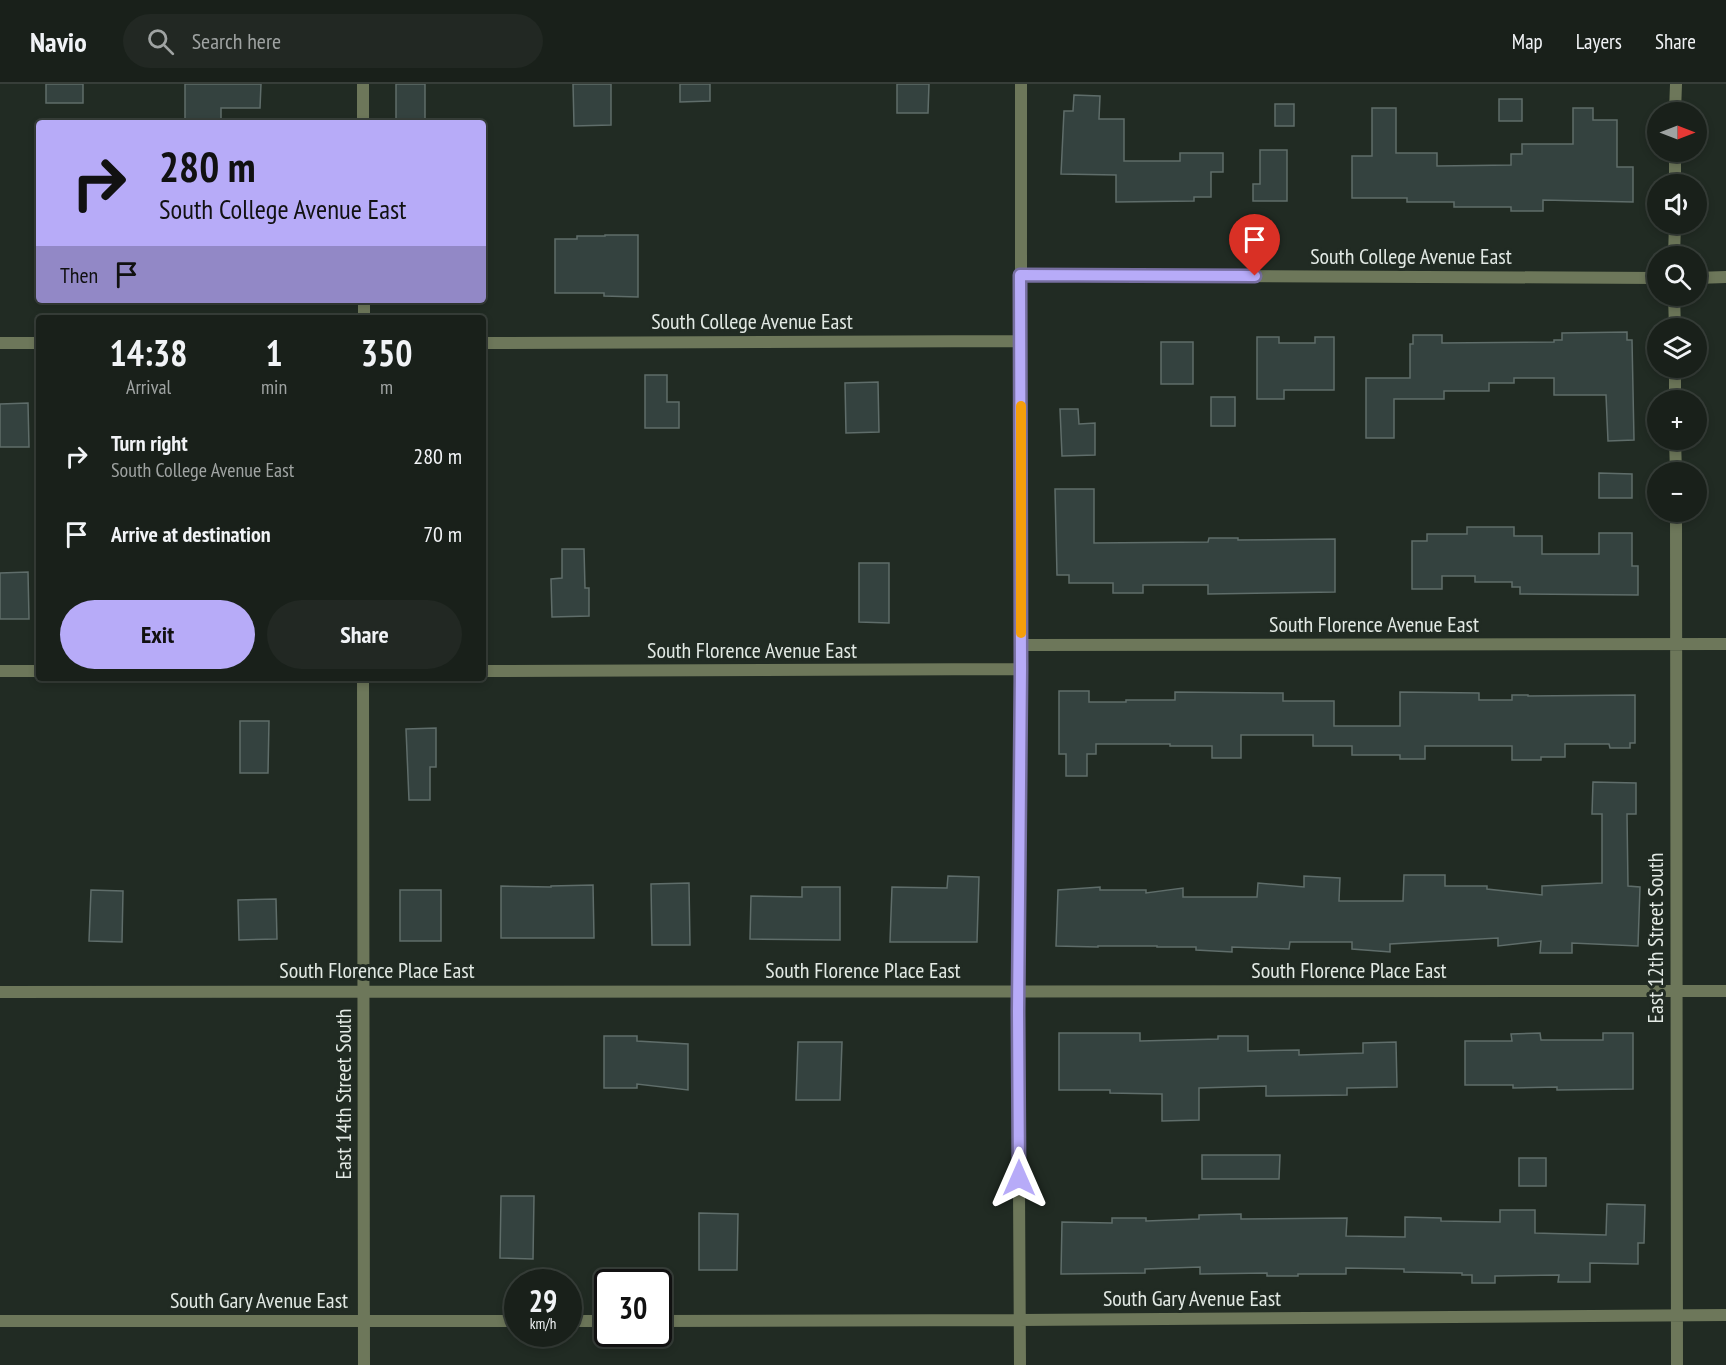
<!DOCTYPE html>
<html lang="en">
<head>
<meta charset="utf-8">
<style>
	body { margin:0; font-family:"PT Sans Narrow",sans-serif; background:#222823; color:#f1f3f6; height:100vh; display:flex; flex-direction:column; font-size:22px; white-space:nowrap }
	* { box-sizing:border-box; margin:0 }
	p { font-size:20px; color:#9fa3a2 }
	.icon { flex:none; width:33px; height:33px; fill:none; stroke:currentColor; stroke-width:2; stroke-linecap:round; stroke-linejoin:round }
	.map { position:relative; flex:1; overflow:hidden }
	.drawer { position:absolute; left:36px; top:231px; width:450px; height:366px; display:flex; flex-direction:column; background:#19201a; border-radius:6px; box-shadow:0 3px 9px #0003,0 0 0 2px #373e39 }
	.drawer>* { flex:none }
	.top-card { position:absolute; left:36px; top:36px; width:450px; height:183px; border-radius:6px; box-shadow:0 3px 9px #0003,0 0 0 2px #373e39; background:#b7abf8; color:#111; overflow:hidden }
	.needle { width:39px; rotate:90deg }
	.tools { position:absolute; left:1647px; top:18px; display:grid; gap:12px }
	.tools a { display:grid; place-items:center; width:60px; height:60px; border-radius:50%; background:#19201a; box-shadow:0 3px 9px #0003,0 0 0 2px #373e39; font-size:30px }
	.speed { position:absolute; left:504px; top:1185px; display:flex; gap:12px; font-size:30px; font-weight:700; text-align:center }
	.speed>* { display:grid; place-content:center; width:78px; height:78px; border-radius:50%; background:#19201a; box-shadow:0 3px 9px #0003,0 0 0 2px #373e39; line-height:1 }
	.speed small { font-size:15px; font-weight:400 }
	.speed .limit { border:3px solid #111; border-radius:9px; background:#fff; color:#111 }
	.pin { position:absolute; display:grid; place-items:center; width:51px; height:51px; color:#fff; margin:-62px -26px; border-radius:50% 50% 50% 0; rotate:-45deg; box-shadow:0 0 6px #0007 }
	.pin .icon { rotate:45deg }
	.me { position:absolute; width:66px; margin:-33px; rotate:0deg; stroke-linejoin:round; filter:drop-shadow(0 0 4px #0008) }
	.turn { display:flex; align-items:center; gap:21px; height:126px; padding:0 24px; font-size:27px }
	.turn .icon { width:78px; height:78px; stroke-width:2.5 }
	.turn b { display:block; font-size:42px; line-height:51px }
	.then { display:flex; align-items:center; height:57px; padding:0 24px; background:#0003; gap:12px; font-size:22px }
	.eta { display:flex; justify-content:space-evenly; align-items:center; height:102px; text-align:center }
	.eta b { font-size:36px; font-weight:600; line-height:42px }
	.primary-button { display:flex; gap:12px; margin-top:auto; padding:12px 24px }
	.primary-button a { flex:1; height:69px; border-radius:36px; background:#b7abf8; color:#111; font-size:24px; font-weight:600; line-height:69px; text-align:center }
	.primary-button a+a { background:#222823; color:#f1f3f6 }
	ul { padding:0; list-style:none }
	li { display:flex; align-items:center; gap:18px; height:78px; padding:0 24px }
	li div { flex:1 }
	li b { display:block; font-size:22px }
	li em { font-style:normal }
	header { display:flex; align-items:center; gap:36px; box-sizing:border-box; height:84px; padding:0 30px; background:#19201a; border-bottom:2px solid #373e39 }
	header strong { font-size:28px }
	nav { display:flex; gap:33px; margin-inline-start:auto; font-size:21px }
	.search { width:420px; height:54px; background:#222823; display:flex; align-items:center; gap:15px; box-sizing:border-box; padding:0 21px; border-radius:33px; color:#9fa3a2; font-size:22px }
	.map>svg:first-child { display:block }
</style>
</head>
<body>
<header>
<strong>Navio</strong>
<div class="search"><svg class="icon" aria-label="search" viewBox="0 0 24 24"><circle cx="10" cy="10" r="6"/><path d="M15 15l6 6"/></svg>Search here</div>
<nav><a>Map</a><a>Layers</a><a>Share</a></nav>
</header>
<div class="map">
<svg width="1726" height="1281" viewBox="0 0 1726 1281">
	<rect width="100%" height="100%" fill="#212b23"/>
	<path fill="#34423f" stroke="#5f6d6a" stroke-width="1.5" d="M 46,0 L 83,0 L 83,19 L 46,19 Z
		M 185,0 L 261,0 L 260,24 L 221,24 L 221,39 L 185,39 Z
		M 396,0 L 425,0 L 425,39 L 396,39 Z
		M 573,0 L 611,0 L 611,41 L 574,42 Z
		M 680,0 L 710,0 L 710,17 L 680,18 Z
		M 897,0 L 929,0 L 928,29 L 897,29 Z
		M 1074,11 L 1100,12 L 1099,35 L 1124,35 L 1124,77 L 1180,77 L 1180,69 L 1223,69 L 1223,88 L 1211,88 L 1211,113 L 1194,113 L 1194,117 L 1116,118 L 1116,91 L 1061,90 L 1064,27 L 1073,27 Z
		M 1499,15 L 1522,15 L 1522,37 L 1499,37 Z
		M 1275,20 L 1294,20 L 1294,42 L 1275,42 Z
		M 1372,24 L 1396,24 L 1396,69 L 1437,69 L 1437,82 L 1511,81 L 1511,70 L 1522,70 L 1522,60 L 1573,60 L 1573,24 L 1593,24 L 1593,36 L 1617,36 L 1617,83 L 1633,83 L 1633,118 L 1543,116 L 1543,127 L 1511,127 L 1511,123 L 1454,123 L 1454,118 L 1407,118 L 1407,114 L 1352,114 L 1352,72 L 1372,72 Z
		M 1260,66 L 1287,66 L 1287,117 L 1253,117 L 1253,100 L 1260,100 Z
		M 605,151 L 638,151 L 638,213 L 604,212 L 604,209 L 555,209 L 555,155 L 577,155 L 577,152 L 605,152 Z
		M 1627,248 L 1627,256 L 1632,256 L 1634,356 L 1608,357 L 1606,311 L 1554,311 L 1554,294 L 1514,294 L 1514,299 L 1489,299 L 1489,307 L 1444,307 L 1444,315 L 1394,315 L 1394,354 L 1366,354 L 1366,294 L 1410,294 L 1410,260 L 1413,260 L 1413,251 L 1442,251 L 1442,259 L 1554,258 L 1554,256 L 1562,256 L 1562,249 Z
		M 1257,253 L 1279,253 L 1279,259 L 1315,259 L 1315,253 L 1334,253 L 1334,306 L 1284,306 L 1284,315 L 1257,315 Z
		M 1161,258 L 1193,258 L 1193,300 L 1161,300 Z
		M 645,291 L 667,291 L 667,318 L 679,318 L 679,344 L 645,344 Z
		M 878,298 L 879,348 L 846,349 L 845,299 Z
		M 1211,313 L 1235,313 L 1235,342 L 1211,342 Z
		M 28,319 L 29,363 L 0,363 L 0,320 Z
		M 1060,325 L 1078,325 L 1079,340 L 1095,339 L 1095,371 L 1062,372 Z
		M 1599,389 L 1632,390 L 1632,414 L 1599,414 Z
		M 1055,405 L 1094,405 L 1094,459 L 1208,458 L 1209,454 L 1238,454 L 1238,456 L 1335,455 L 1335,508 L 1208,510 L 1208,501 L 1143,501 L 1143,509 L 1113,509 L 1113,499 L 1069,499 L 1069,491 L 1057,491 Z
		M 1467,443 L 1514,443 L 1514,452 L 1542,452 L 1542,470 L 1599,470 L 1599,449 L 1632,449 L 1632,482 L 1638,482 L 1638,511 L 1520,510 L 1520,503 L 1512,503 L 1512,498 L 1475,498 L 1475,492 L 1442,492 L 1442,505 L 1412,505 L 1412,457 L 1427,457 L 1427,450 L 1467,450 Z
		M 562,465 L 584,465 L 585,504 L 589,504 L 589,532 L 552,533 L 551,495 L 562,494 Z
		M 859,479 L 889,479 L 889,539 L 859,538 Z
		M 28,488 L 29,535 L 0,535 L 0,489 Z
		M 1059,607 L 1089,607 L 1089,618 L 1126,618 L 1126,616 L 1175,616 L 1175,608 L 1283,609 L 1283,617 L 1334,617 L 1334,642 L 1400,642 L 1400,608 L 1479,609 L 1479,616 L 1512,616 L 1512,611 L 1528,611 L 1528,612 L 1635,611 L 1635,659 L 1630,659 L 1630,664 L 1610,664 L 1609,660 L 1565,660 L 1565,673 L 1541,673 L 1541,676 L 1512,676 L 1512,662 L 1425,662 L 1425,675 L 1400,675 L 1400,671 L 1352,671 L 1352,662 L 1313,662 L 1313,651 L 1241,651 L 1241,674 L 1212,674 L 1212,662 L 1170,662 L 1170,660 L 1096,660 L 1096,670 L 1087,670 L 1087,692 L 1066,692 L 1066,670 L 1059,670 Z
		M 240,637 L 269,637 L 268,689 L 240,689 Z
		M 436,644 L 436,683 L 430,683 L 430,716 L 409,716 L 406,645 Z
		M 1593,698 L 1636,699 L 1636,730 L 1627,730 L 1628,802 L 1640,803 L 1638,862 L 1572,859 L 1572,869 L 1540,869 L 1541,857 L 1498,862 L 1498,854 L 1390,860 L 1390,868 L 1352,865 L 1352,858 L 1290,858 L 1289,865 L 1232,863 L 1232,868 L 1196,866 L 1196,863 L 1157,863 L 1157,862 L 1098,862 L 1098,863 L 1056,862 L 1058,806 L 1100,803 L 1100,806 L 1146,806 L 1146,809 L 1183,804 L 1183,813 L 1257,813 L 1258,799 L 1304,803 L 1304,792 L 1340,794 L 1339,817 L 1403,817 L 1404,791 L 1445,791 L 1445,802 L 1487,802 L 1487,805 L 1542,811 L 1542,802 L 1602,799 L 1602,730 L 1592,730 Z
		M 948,792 L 979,793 L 977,858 L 890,858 L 892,803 L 947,804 Z
		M 689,799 L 690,861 L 652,861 L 651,800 Z
		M 593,801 L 594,854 L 501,854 L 501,802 L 551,803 L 551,802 Z
		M 802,803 L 840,803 L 840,856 L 750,855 L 751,812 L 802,813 Z
		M 91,806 L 123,807 L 122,858 L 89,857 Z
		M 400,806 L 441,806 L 441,857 L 400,857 Z
		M 276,815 L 277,855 L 239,856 L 238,816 Z
		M 1059,949 L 1140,949 L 1140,957 L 1218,955 L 1218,952 L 1248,952 L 1248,967 L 1299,966 L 1299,971 L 1363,969 L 1363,959 L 1396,958 L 1397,1003 L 1347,1004 L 1347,1011 L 1266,1012 L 1266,1002 L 1199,1004 L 1199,1036 L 1162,1037 L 1162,1010 L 1110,1009 L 1110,1006 L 1059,1006 Z
		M 1540,949 L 1541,956 L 1603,956 L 1603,949 L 1633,949 L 1633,1005 L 1557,1006 L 1557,1003 L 1513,1004 L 1513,1001 L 1465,1001 L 1465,957 L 1512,957 L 1511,950 Z
		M 604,952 L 637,952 L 637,957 L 688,960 L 688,1006 L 637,1000 L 637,1004 L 604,1004 Z
		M 798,958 L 842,958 L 840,1016 L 796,1016 Z
		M 1202,1071 L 1280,1071 L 1279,1095 L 1202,1095 Z
		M 1519,1074 L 1546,1074 L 1546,1102 L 1519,1102 Z
		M 501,1112 L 534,1112 L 533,1175 L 500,1174 Z
		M 1607,1120 L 1645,1121 L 1644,1159 L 1638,1159 L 1638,1180 L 1590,1179 L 1590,1198 L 1558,1198 L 1559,1191 L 1495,1192 L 1495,1199 L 1472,1199 L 1472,1191 L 1462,1191 L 1462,1189 L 1404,1188 L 1404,1185 L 1346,1184 L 1346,1190 L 1298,1190 L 1298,1192 L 1267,1192 L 1267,1189 L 1200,1190 L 1200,1183 L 1145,1185 L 1145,1189 L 1061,1190 L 1062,1138 L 1112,1139 L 1112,1134 L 1146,1134 L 1146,1137 L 1199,1135 L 1199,1131 L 1241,1130 L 1241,1135 L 1347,1134 L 1346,1152 L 1405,1153 L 1405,1133 L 1441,1134 L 1441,1137 L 1500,1138 L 1500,1126 L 1535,1126 L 1535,1149 L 1606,1151 Z
		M 699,1129 L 738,1130 L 737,1186 L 699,1186 Z"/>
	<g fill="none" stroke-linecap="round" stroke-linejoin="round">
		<path stroke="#6d775a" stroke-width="12" d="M 363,0 L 363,39
			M 1675,28 L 1676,0
			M 1675,100 L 1675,68
			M 1674,172 L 1675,140
			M 1020,191 L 1658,194
			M 1696,194 L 1726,193
			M 1674,212 L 1675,244
			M 364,216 L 364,234
			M 0,259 L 39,259
			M 483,259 L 1021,257
			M 1675,284 L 1675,316
			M 1675,356 L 1676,388
			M 1676,428 L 1677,1281
			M 1021,561 L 1726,560
			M 0,587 L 39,587
			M 483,587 L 1021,585
			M 363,594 L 364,1281
			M 0,908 L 1726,907
			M 0,1237 L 518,1237
			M 568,1237 L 608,1237
			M 658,1237 L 1020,1236 L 1726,1231
			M 1020,1281 L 1018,927 L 1021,585 L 1021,0"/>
	</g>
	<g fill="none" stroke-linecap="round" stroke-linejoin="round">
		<defs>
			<path id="route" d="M 1019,1094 L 1018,927 L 1021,585 L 1020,191 L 1255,192"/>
		</defs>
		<use href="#route" stroke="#776fa1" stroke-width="15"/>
		<use href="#route" stroke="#b7abf8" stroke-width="10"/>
		<path stroke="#f59e0b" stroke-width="10" d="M 1021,322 L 1021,549"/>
	</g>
	<g text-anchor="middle" stroke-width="6" stroke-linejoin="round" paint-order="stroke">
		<g font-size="22" fill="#e2e9e4" stroke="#212b23">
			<text x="1411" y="180">South College Avenue East</text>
			<text x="752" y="245">South College Avenue East</text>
			<text x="1374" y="548">South Florence Avenue East</text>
			<text x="752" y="574">South Florence Avenue East</text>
			<text transform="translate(1655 854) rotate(-90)" y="8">East 12th Street South</text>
			<text x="377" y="894">South Florence Place East</text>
			<text x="863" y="894">South Florence Place East</text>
			<text x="1349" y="894">South Florence Place East</text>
			<text transform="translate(343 1010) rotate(-90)" y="8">East 14th Street South</text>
			<text x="1192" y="1222">South Gary Avenue East</text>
			<text x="259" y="1224">South Gary Avenue East</text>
		</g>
	</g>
</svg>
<div class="tools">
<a><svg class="needle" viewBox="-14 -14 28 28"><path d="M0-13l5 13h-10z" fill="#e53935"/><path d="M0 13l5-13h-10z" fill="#9fa3a2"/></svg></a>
<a><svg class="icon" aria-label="sound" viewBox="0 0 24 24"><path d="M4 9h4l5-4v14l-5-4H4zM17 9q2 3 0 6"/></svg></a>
<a><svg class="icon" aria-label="search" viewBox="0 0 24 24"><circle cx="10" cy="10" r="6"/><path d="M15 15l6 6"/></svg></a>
<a><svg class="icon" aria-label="layers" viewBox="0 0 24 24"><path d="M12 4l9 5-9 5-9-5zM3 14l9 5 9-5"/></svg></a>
<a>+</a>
<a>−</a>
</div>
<div class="speed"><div>29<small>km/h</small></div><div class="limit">30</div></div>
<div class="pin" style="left:1255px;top:192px;background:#d93025"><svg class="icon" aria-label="arrive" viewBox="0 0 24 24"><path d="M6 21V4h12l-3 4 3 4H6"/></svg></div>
<svg class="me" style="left:1019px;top:1094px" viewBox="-20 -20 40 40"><path d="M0-17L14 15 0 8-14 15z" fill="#b7abf8" stroke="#fff" stroke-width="4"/></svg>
<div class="top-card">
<div class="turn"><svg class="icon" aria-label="right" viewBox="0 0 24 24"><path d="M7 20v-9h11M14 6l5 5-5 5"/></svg><div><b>280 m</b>South College Avenue East</div></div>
<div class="then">Then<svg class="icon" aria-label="arrive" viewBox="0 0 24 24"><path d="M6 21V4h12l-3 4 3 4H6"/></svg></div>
</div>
<section class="drawer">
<div class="eta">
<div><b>14:38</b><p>Arrival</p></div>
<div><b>1</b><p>min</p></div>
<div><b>350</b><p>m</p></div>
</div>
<ul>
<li><svg class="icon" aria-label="right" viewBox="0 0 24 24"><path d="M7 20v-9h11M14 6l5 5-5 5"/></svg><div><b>Turn right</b><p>South College Avenue East</p></div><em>280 m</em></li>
<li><svg class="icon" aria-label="arrive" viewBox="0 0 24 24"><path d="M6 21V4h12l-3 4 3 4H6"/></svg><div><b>Arrive at destination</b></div><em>70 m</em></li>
</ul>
<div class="primary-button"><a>Exit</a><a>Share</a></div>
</section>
</div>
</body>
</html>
